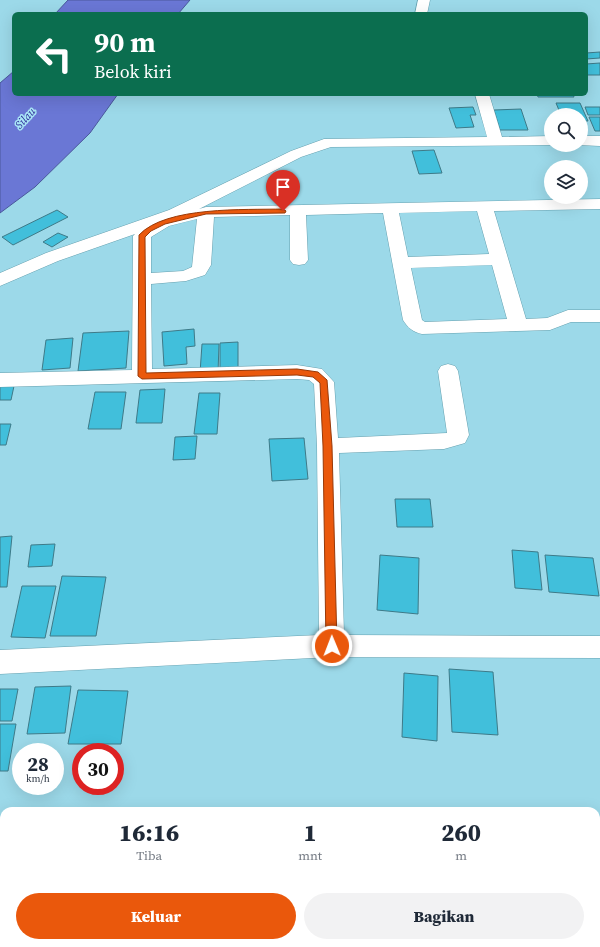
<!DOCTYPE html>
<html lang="id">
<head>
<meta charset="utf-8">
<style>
	body { margin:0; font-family:"Source Serif 4",serif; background:#f2f2f3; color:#1f2937; height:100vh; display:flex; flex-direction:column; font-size:15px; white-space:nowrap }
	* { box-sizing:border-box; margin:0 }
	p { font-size:13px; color:#747a83 }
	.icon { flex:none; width:22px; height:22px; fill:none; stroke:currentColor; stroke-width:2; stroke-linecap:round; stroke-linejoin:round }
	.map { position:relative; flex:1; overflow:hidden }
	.side { position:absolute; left:0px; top:807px; width:600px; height:140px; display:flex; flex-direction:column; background:#fff; border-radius:12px 12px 0 0; box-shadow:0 4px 16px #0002 }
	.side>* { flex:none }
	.guide { position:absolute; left:12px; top:12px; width:576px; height:84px; border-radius:6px; box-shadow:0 4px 16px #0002; background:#0b6e4f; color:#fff; overflow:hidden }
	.fabs { position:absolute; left:544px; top:108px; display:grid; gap:8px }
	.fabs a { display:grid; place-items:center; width:44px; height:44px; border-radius:50%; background:#fff; box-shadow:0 4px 16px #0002; font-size:20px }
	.speed { position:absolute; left:12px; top:743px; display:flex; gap:8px; font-size:20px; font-weight:700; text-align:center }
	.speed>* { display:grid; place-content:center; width:52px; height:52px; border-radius:50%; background:#fff; box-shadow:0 4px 16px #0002; line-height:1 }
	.speed small { font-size:10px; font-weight:400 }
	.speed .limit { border:6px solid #d22; background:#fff; color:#111 }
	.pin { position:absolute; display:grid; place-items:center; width:34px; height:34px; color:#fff; margin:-41px -17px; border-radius:50% 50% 50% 0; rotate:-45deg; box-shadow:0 0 4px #0007 }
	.pin .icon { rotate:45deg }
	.me { position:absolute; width:44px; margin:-22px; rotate:359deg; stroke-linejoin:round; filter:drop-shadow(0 0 3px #0008) }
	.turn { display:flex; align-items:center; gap:14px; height:84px; padding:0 16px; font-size:18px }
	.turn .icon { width:52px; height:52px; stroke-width:2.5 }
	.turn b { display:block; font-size:28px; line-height:34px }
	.eta { display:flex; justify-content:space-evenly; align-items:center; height:68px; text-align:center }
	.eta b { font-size:24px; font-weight:800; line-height:28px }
	.action { display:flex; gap:8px; margin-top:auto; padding:8px 16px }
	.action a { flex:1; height:46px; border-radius:24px; background:#ea580c; color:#fff; font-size:16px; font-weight:800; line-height:46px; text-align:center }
	.action a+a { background:#f2f2f3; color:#1f2937 }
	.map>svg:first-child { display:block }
</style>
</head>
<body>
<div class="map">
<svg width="600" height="947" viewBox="0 0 600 947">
	<rect width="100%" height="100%" fill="#9cd9e9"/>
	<path fill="#6a77d5" stroke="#4a589b" d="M 68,0 L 190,0 L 178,14 L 55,14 Z
		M 14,71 L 14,94 L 118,94 L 90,133 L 35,187 L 0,213 L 0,83 Z"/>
	<path fill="#41bfdb" stroke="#3e7a88" d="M 600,52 L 600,58 L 586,59 L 586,53 Z
		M 600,63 L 600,75 L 586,75 L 586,64 Z
		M 537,94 L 573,94 L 574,97 L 538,97 Z
		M 556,103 L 580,103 L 588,121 L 581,121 L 581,115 L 561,115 Z
		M 473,107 L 476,115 L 470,115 L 474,127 L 456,128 L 449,108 Z
		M 585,107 L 600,107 L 600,115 L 588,115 Z
		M 521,109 L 528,130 L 500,130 L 494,110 Z
		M 589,117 L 600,117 L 600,131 L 595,131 Z
		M 434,150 L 442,173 L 419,174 L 412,151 Z
		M 57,210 L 68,217 L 13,245 L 2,237 Z
		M 58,233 L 68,237 L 52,247 L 43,242 Z
		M 194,329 L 195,346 L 186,347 L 187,364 L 164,366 L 162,332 Z
		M 129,331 L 126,368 L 78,371 L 83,333 Z
		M 73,338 L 70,368 L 42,370 L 46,340 Z
		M 238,342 L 238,369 L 220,369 L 220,343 Z
		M 202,344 L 219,344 L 218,373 L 200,373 Z
		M 0,386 L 14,386 L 11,400 L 0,400 Z
		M 165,389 L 162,423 L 136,423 L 140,390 Z
		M 95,392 L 126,392 L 121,429 L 88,429 Z
		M 199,393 L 220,393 L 217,434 L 194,434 Z
		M 0,424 L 11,424 L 6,445 L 0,445 Z
		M 197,436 L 195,459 L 173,460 L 175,437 Z
		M 304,438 L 308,479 L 272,481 L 269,439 Z
		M 395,499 L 430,499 L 433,527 L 397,527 Z
		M 12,536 L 7,587 L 0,587 L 0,537 Z
		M 55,544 L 52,566 L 28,567 L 31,545 Z
		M 512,550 L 538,552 L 542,590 L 515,588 Z
		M 380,555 L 419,558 L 418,614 L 377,610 Z
		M 545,555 L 593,558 L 599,596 L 549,592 Z
		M 62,576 L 106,577 L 96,636 L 50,636 Z
		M 22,586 L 56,586 L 45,638 L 11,637 Z
		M 449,669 L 493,672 L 498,735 L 452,732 Z
		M 404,673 L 438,676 L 437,741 L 402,737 Z
		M 71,686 L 65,733 L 27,734 L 35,687 Z
		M 0,689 L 18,689 L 12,721 L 0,721 Z
		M 78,690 L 128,691 L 121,744 L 68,744 Z
		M 0,724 L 16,724 L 8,771 L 0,771 Z"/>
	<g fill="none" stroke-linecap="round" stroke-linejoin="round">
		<defs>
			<path id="minor" d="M 418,0 L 430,0 L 427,14 L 415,14 Z
				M 475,94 L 489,94 L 502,137 L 551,136 L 551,145 L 553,145 L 331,147 L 301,157 L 199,209 L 206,207 L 600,199 L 600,209 L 494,211 L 526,319 L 547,318 L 568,310 L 600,310 L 600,322 L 571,322 L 550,330 L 422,334 C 413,332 408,328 403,320 L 383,213 L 306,215 L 308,260 L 305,264 L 299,265 L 293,264 L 290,260 L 290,215 L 214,217 L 211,265 L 205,275 L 186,281 L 151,284 L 152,369 L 297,365 L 322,369 L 334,382 L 338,438 L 447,433 L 438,371 L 441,366 L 448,364 L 455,366 L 458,371 L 469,435 L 465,443 L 444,449 L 339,453 L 344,635 L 600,636 L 600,658 L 332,657 L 0,674 L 0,650 L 319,635 L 317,446 L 314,384 L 309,380 L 297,379 L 0,387 L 0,373 L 132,370 L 133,236 L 135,234 L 58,261 L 0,286 L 0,273 L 46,253 L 169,210 L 291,151 L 324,139 L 487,137 ZM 477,211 L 489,254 L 408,257 L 399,213 ZM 197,219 L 192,267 L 183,271 L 151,273 L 151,237 L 169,226 ZM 492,265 L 507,319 L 425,322 L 422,320 L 411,268 Z
				M 581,136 L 600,136 L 600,146 L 579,145 L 581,145 Z"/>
		</defs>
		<use href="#minor" stroke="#65a0af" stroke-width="1"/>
		<use href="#minor" fill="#fff" fill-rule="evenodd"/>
	</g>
	<path fill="#ea580c" stroke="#983908" d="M 283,209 L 286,211 L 285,213 L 206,214 L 165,224 L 151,231 L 145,237 L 146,373 L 297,369 L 318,372 L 327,380 L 332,446 L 337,646 L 335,649 L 328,649 L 326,646 L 323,446 L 320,383 L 313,377 L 297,375 L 142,379 L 138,376 L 139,235 C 166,206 245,210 283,209 Z"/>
	<g text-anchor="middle" stroke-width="3" stroke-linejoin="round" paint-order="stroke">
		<g font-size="11" font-style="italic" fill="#2d2a98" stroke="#a9e6f6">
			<text transform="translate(25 118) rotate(-48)" y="4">Silau</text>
		</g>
	</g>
</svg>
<div class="fabs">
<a><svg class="icon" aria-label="search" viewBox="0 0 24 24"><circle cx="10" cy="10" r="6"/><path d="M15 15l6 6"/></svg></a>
<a><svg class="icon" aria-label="layers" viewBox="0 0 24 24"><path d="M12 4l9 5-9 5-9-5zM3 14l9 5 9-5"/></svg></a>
</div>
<div class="speed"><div>28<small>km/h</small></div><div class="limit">30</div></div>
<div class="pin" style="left:283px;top:211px;background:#d93025"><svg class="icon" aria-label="arrive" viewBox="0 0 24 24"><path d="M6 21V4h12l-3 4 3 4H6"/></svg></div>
<svg class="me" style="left:332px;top:646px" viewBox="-20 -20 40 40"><circle r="17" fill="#ea580c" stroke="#fff" stroke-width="3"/><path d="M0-11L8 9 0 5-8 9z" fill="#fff"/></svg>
<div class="guide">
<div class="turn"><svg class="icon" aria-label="left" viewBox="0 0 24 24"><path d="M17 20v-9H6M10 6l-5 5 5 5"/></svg><div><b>90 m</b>Belok kiri</div></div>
</div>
<section class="side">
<div class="eta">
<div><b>16:16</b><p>Tiba</p></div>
<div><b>1</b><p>mnt</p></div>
<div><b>260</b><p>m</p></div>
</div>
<div class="action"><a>Keluar</a><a>Bagikan</a></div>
</section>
</div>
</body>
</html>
